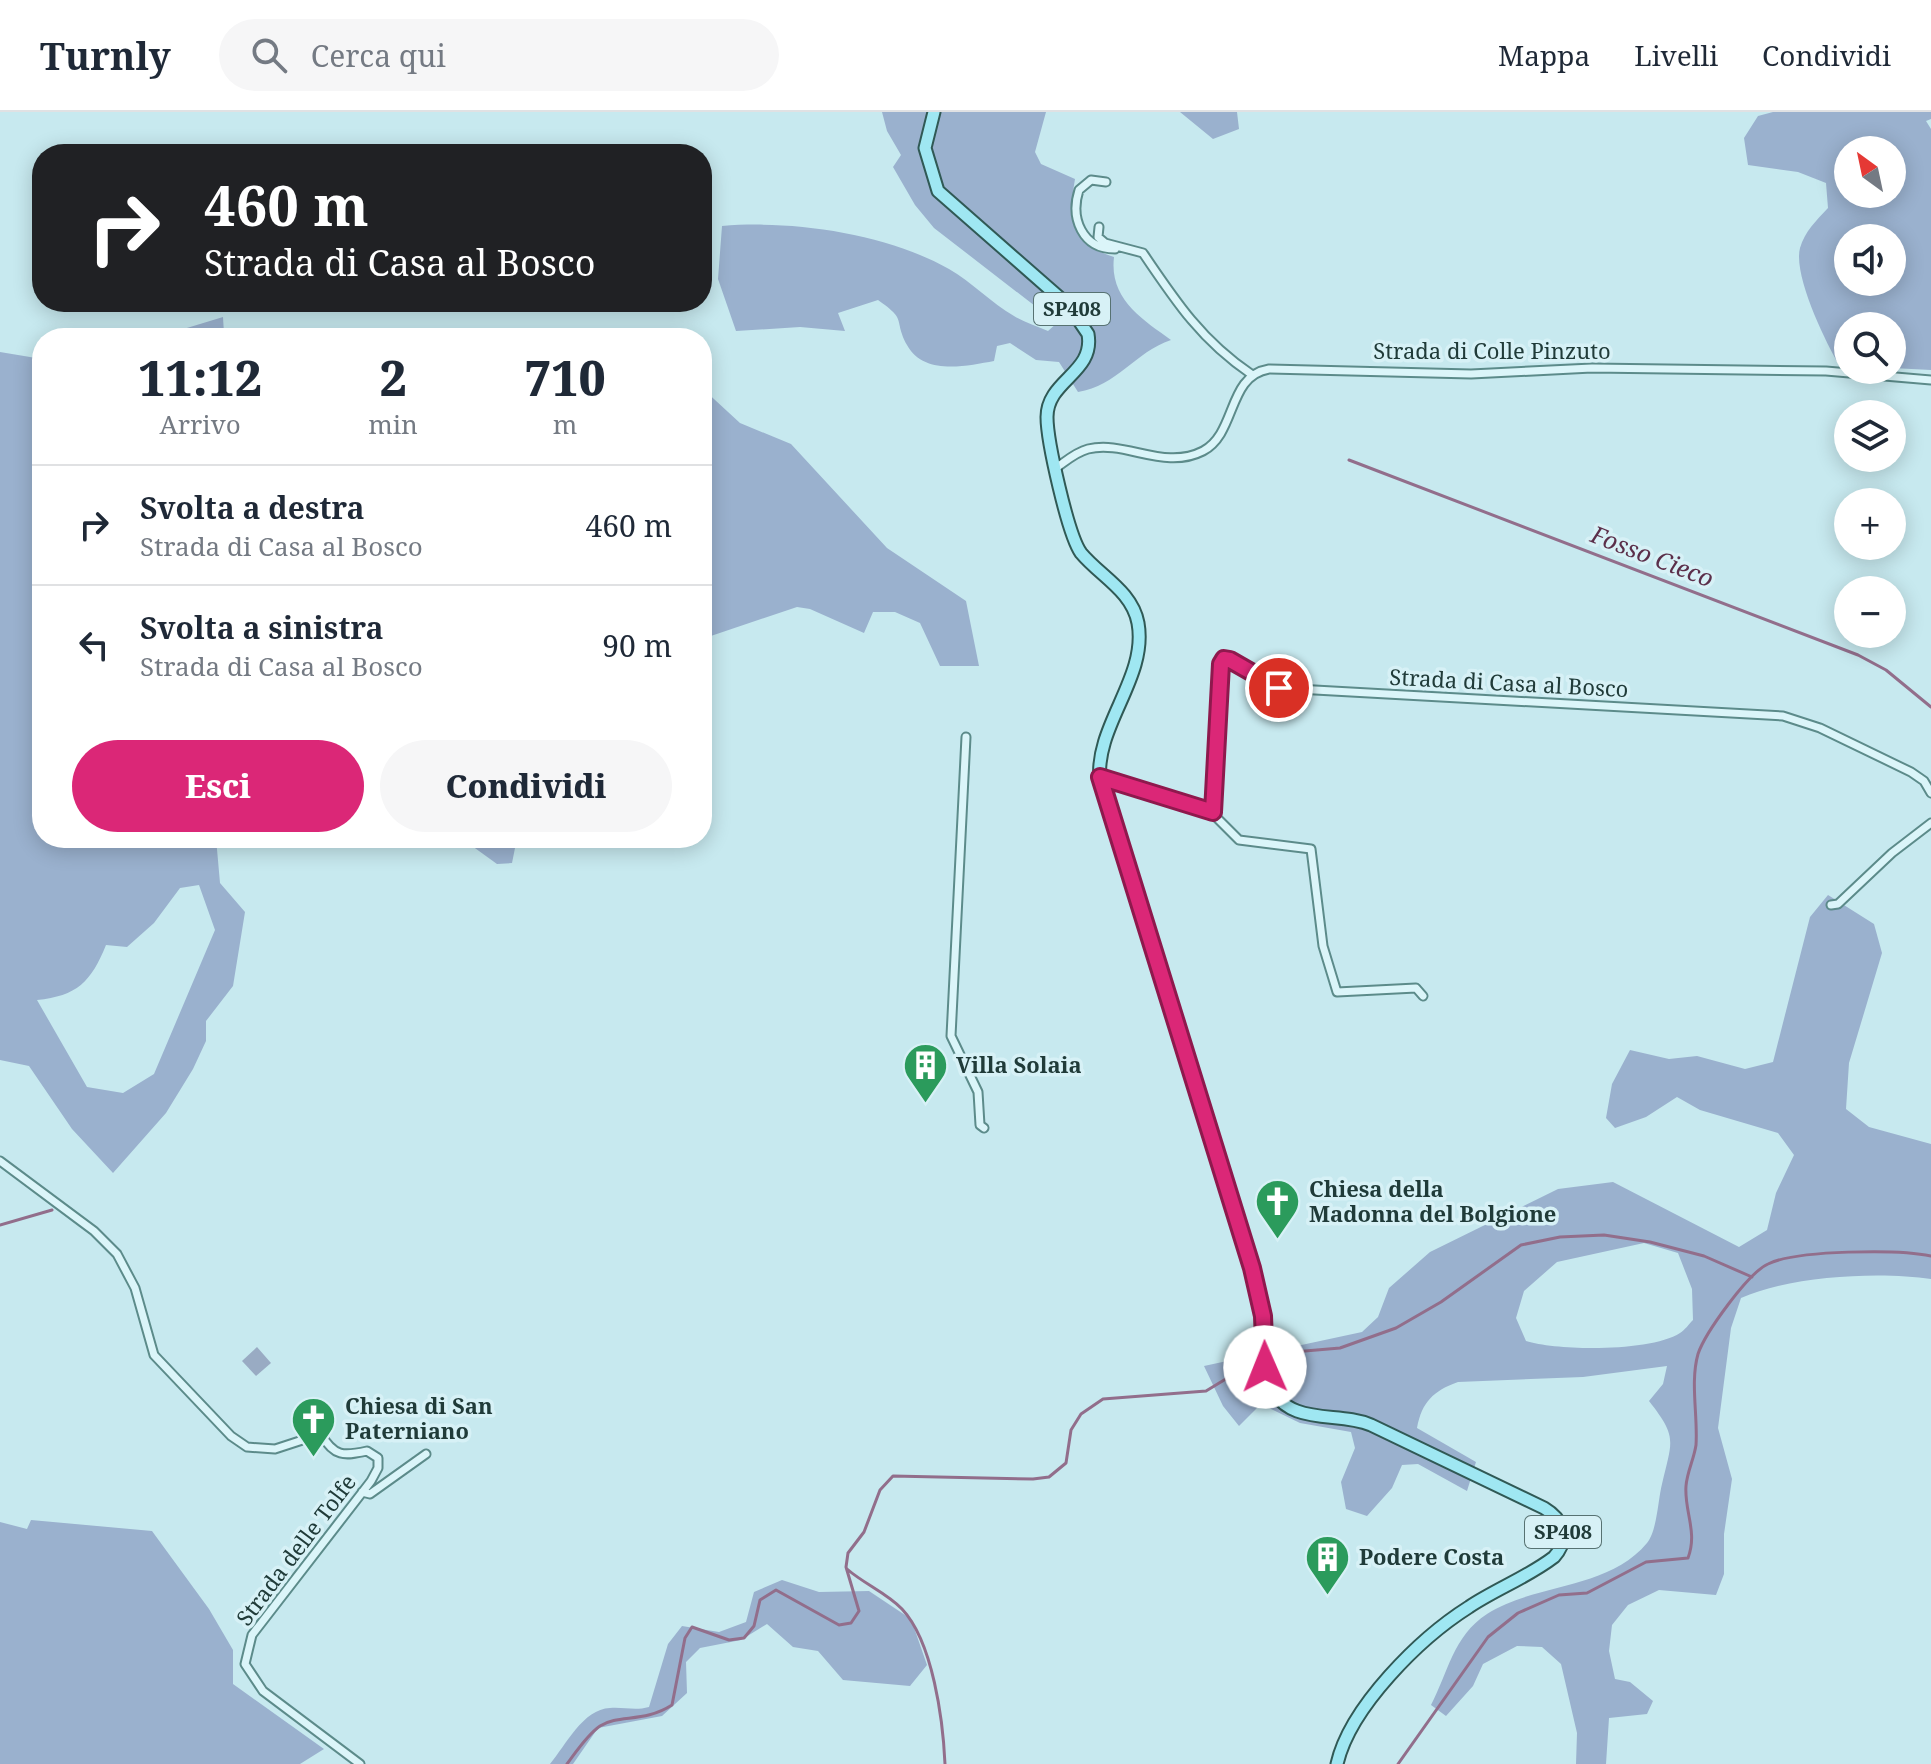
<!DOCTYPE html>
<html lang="it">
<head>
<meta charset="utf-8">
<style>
	body { margin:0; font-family:"Noto Serif",serif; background:#f6f6f7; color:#1f2937; height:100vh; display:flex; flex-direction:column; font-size:30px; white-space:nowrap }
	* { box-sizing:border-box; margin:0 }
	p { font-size:26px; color:#747a83 }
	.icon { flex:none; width:44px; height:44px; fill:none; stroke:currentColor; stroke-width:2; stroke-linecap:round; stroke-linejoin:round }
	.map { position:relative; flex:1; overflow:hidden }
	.side { position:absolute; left:32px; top:216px; width:680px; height:520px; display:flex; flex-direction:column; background:#fff; border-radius:32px; box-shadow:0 4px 20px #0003 }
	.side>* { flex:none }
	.hud { position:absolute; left:32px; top:32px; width:680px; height:168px; border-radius:32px; box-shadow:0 4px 20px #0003; background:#202124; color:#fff; overflow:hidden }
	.needle { width:52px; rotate:327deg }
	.fabs { position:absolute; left:1834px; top:24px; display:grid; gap:16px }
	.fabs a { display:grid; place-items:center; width:72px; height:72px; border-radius:50%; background:#fff; box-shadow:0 4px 20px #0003; font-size:40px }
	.pin { position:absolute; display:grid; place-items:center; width:68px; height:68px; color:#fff; margin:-34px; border:4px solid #fff; border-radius:50%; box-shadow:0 2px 8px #0007 }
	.me { position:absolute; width:88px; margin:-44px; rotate:359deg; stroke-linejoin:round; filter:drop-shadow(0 0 6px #0008) }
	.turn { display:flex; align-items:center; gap:28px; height:168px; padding:0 40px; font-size:36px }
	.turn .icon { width:104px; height:104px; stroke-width:2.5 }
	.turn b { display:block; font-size:56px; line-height:68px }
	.eta { display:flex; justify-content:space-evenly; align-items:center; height:136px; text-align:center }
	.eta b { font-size:48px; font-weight:800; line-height:56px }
	.primary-button { display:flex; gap:16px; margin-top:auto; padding:16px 40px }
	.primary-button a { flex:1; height:92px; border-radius:48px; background:#db2777; color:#fff; font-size:32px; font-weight:800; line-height:92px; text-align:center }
	.primary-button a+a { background:#f6f6f7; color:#1f2937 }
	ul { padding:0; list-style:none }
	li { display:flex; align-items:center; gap:24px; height:120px; padding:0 40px; border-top:2px solid #e0e1e3 }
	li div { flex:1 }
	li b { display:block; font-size:30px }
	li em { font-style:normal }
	header { display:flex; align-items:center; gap:48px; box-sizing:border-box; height:112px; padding:0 40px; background:#fff; border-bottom:2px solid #e0e1e3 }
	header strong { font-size:38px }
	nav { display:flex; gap:44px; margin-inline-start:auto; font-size:28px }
	.search { width:560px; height:72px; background:#f6f6f7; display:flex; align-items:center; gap:20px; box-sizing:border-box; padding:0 28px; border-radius:44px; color:#747a83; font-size:30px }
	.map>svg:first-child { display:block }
</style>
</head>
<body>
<header>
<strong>Turnly</strong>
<div class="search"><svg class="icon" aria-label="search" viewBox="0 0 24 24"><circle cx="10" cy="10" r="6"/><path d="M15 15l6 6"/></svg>Cerca qui</div>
<nav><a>Mappa</a><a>Livelli</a><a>Condividi</a></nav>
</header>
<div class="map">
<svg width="1931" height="1652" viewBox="0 0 1931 1652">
	<rect width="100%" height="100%" fill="#c7e9ef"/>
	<path fill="#9ab1ce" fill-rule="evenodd" d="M 882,0 L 1046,0 L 1035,40 L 1041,52 L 1075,67 C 1068,107 1071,132 1114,145 C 1109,187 1142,207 1171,228 C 1135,240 1117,274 1078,280 L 1059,250 L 1036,248 L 1010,231 L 997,234 L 994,249 C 966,254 924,264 907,233 C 893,206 908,209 878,188 L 838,201 L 845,219 L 800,215 L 736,219 L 718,167 L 722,114 C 793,108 885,121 949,157 C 972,170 991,191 1014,204 C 1024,210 1037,214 1048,219 L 1057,211 L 934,116 L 915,93 L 893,55 L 901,43 L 887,19 Z
		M 1180,0 L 1237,0 L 1239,17 L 1213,27 Z
		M 1773,0 L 1931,0 L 1931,7 L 1926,9 L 1931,17 L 1931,258 L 1892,256 L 1892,214 L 1848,214 L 1848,253 L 1839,253 C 1825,229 1793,163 1800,136 C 1805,119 1816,109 1828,96 L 1826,71 L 1798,60 L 1748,53 L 1744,26 L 1758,4 ZM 1848,38 L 1892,38 L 1892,82 L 1848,82 ZM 1848,126 L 1892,126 L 1892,170 L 1848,170 Z
		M 223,205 L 224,222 L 230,226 L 154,226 Z
		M 0,240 L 42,247 L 42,726 L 216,726 L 220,771 L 245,800 L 233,874 L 206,909 L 206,929 L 193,957 L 166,1001 L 113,1061 L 72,1017 L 29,954 L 0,948 ZM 199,773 L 215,818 L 154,962 L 123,981 L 87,975 L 37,888 C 77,884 91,870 106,833 L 127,835 L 154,811 L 180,776 Z
		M 702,276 L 740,311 L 791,332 L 887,436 L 966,489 L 979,554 L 940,554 L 920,511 L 895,500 L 873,500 L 864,521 L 810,497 L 797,495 L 702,527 Z
		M 461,726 L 517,726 L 512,751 L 497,752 Z
		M 1828,783 L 1874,812 L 1882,841 L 1849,951 L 1846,997 L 1869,1015 L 1931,1032 L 1931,1167 C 1879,1159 1789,1164 1741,1186 L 1731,1216 L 1718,1316 L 1732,1367 L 1724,1422 L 1724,1462 L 1716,1483 L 1659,1478 L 1628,1493 L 1612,1513 L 1609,1539 L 1615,1567 L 1630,1570 L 1653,1589 L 1647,1602 L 1609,1606 L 1606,1652 L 1576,1652 L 1577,1621 L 1561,1552 L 1542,1535 L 1517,1534 L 1483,1552 L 1473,1574 L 1446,1604 L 1431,1593 C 1448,1561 1453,1524 1487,1502 C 1535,1471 1608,1478 1647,1431 C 1657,1419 1658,1388 1662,1372 C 1672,1328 1678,1326 1649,1289 L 1663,1272 L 1667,1254 L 1583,1265 L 1458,1270 C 1433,1279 1422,1290 1417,1316 L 1476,1350 L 1467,1379 L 1418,1352 L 1402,1353 L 1392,1376 L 1367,1404 L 1346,1397 L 1341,1370 L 1355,1336 L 1351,1320 L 1300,1311 L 1261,1292 L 1239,1314 L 1223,1294 L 1204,1254 L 1362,1220 L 1378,1205 L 1389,1176 L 1430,1140 L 1558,1077 L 1613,1070 L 1739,1135 L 1767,1118 L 1776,1081 L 1794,1043 L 1778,1021 L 1700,998 L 1677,985 L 1646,1005 L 1615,1016 L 1606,1006 L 1612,972 L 1630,938 L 1669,947 L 1697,944 L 1745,957 L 1773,950 L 1810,805 ZM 1644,1131 L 1678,1141 L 1692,1177 L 1693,1208 C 1689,1212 1685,1218 1680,1221 C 1651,1240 1558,1239 1526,1229 L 1516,1206 L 1524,1179 L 1557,1150 Z
		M 31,1408 L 152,1419 L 209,1497 L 233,1538 L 233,1572 L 324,1637 L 300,1652 L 0,1652 L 0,1410 L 27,1417 Z
		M 782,1468 L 819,1480 L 869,1479 L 911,1507 L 927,1553 L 910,1574 L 843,1568 L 818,1539 L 793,1535 L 767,1512 L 741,1528 L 700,1536 L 686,1550 L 687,1581 L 662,1604 L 598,1616 L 573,1652 L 550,1652 C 566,1633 583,1597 610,1596 C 625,1595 635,1599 649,1595 L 668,1532 L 682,1514 L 719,1520 L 746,1510 L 754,1480 Z"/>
	<path fill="#99abc3" d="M 257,1235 L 271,1251 L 256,1264 L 242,1249 Z"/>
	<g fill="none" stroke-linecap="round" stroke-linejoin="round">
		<path stroke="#926e8b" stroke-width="3" d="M 1349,348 L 1858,543 L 1886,558 L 1931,595
			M 0,1113 L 52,1098
			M 1269,1242 L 1340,1236 L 1396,1216 L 1441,1190 L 1521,1133 L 1560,1125 L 1604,1123 L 1650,1130 L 1704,1144 L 1752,1165
			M 847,1457 C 864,1472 887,1481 902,1497 C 933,1530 943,1608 945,1652
			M 567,1652 C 576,1640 587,1623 600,1614 C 619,1602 644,1611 672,1593 L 685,1526 L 692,1515 L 729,1528 L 744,1526 L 754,1514 L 760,1488 L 776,1478 L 839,1513 L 851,1511 L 859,1499 L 846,1455 L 848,1441 L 864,1420 L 880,1378 L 893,1364 L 1033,1367 L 1049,1365 L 1066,1351 L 1071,1318 L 1081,1302 L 1103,1287 L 1206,1279 L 1262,1245
			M 1398,1652 L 1488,1525 L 1518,1501 L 1559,1483 L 1587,1481 L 1646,1450 L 1688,1446 C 1698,1420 1684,1399 1686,1374 C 1687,1360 1694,1347 1696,1333 C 1698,1304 1690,1270 1698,1242 C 1705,1221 1748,1161 1768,1152 C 1796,1138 1899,1137 1931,1144"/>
		<defs>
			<path id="street" d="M 1106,70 L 1091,68 L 1079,78 C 1070,106 1082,137 1115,137
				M 1099,115 L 1098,125 L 1105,131 L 1143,141 C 1176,190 1202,229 1251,262
				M 1056,356 C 1066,349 1076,340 1088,337 C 1126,328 1164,359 1203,339 C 1237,321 1227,264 1269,257 L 1471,262 L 1592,256 L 1826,259 L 1931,268
				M 966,625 L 951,924 L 978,980 L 980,1013 L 984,1016
				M 1100,665 L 1209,698 L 1239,728 L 1311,737 L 1323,834 L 1337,880 L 1416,876 L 1423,884
				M 1213,700 L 1216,589 L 1224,547 L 1279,576 L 1783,604 L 1820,616 L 1911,660 L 1924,669 L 1931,681
				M 1831,793 L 1838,792 L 1892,741 L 1931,711
				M 0,1049 L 94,1119 L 117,1142 L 135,1176 L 154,1243 L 231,1324 L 247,1335 L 275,1337 L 321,1322 C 334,1345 344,1344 367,1339 L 378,1346 L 378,1356 L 371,1369 L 252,1523 L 245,1552 L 263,1579 L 360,1652
				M 362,1380 L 370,1382 L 426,1342"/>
			<path id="primary" d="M 934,0 L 925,36 L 938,79 L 1069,194 L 1088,222 C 1095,261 1047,268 1047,305 C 1047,329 1068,423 1081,441 C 1100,464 1132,479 1138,511 C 1148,566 1094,614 1100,669 L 1252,1156 C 1257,1175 1262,1193 1264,1211 C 1268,1243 1259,1285 1297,1299 C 1321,1308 1347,1303 1371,1313 L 1544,1396 C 1564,1408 1570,1427 1554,1445 C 1528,1465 1496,1477 1469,1495 C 1420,1526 1350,1595 1337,1652"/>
		</defs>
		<use href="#street" stroke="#5c8b8a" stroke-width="11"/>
		<use href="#primary" stroke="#305955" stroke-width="15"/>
		<use href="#street" stroke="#dbf5f9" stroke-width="7"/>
		<use href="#primary" stroke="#9fe7f2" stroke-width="11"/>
	</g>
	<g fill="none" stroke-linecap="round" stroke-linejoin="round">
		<defs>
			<path id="route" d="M 1265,1255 L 1263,1204 L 1252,1156 L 1100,665 L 1213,700 L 1221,552 L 1224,547 L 1230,548 L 1279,576"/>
		</defs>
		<use href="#route" stroke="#8e194d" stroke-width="20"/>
		<use href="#route" stroke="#db2777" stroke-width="14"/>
	</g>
	<defs>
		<symbol id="building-pin" viewBox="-11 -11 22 30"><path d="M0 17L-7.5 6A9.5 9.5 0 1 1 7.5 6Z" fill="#2b9b5c" stroke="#d7f1f6"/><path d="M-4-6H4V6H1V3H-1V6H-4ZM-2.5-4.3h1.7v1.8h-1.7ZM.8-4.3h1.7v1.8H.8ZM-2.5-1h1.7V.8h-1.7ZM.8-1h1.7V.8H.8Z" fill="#fff"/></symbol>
		<symbol id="church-pin" viewBox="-11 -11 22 30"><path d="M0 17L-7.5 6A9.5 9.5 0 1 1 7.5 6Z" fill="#2b9b5c" stroke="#d7f1f6"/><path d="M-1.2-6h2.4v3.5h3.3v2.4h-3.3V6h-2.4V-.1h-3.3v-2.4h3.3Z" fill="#fff"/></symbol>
	</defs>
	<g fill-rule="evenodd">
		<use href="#building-pin" x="900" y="928" width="51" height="69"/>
		<use href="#church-pin" x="1252" y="1064" width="51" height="69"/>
		<use href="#church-pin" x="288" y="1282" width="51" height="69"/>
		<use href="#building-pin" x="1302" y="1420" width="51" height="69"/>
	</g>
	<g text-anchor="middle" stroke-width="7" stroke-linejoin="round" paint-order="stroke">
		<g fill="#d7f1f6" stroke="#577272" stroke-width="2">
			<rect x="1034" y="181" width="76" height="32" rx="6"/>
			<rect x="1525" y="1404" width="76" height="32" rx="6"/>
		</g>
		<g font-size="20" font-weight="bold" fill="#203b39">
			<text x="1072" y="204">SP408</text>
			<text x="1563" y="1427">SP408</text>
		</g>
		<g font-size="22" fill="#203b39" stroke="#d7f1f6">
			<text x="1492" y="247">Strada di Colle Pinzuto</text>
			<text transform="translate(1509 571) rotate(3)" y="8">Strada di Casa al Bosco</text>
			<text transform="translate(296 1438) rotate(-53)" y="8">Strada delle Tolfe</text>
		</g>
		<g font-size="22" font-weight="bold" fill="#203b39" stroke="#d7f1f6" text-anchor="start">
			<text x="956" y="961">Villa Solaia</text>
			<text x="1309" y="1085">Chiesa della<tspan x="1309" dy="25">Madonna del Bolgione</tspan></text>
			<text x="345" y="1302">Chiesa di San<tspan x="345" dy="25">Paterniano</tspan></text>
			<text x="1359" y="1453">Podere Costa</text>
		</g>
		<g font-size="24" font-style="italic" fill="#5b2f4a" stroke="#d7f1f6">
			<text transform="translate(1652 445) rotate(21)" y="8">Fosso Cieco</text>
		</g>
	</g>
</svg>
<div class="fabs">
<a><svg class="needle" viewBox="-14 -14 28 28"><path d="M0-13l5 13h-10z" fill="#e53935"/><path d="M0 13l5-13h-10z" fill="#747a83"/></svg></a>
<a><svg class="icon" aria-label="sound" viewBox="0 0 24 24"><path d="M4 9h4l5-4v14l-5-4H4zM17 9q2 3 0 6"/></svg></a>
<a><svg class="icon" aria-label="search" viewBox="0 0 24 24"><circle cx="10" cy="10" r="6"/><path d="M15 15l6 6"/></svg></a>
<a><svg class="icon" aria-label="layers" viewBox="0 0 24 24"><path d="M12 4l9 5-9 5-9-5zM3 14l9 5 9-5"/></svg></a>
<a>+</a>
<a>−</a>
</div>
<div class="pin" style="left:1279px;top:576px;background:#d93025"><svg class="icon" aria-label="arrive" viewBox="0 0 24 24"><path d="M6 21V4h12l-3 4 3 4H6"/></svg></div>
<svg class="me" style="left:1265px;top:1255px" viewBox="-20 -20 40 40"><circle r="19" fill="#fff"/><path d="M0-13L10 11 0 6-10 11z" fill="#db2777"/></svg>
<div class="hud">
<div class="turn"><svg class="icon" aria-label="right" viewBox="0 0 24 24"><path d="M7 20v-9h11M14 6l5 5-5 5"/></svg><div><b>460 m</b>Strada di Casa al Bosco</div></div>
</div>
<section class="side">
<div class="eta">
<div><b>11:12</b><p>Arrivo</p></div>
<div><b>2</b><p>min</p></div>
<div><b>710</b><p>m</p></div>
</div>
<ul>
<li><svg class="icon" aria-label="right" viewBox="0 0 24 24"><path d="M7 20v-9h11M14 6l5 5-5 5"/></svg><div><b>Svolta a destra</b><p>Strada di Casa al Bosco</p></div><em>460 m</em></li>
<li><svg class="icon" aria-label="left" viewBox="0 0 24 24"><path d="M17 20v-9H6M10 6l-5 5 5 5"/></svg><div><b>Svolta a sinistra</b><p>Strada di Casa al Bosco</p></div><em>90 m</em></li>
</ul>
<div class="primary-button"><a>Esci</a><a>Condividi</a></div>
</section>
</div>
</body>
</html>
